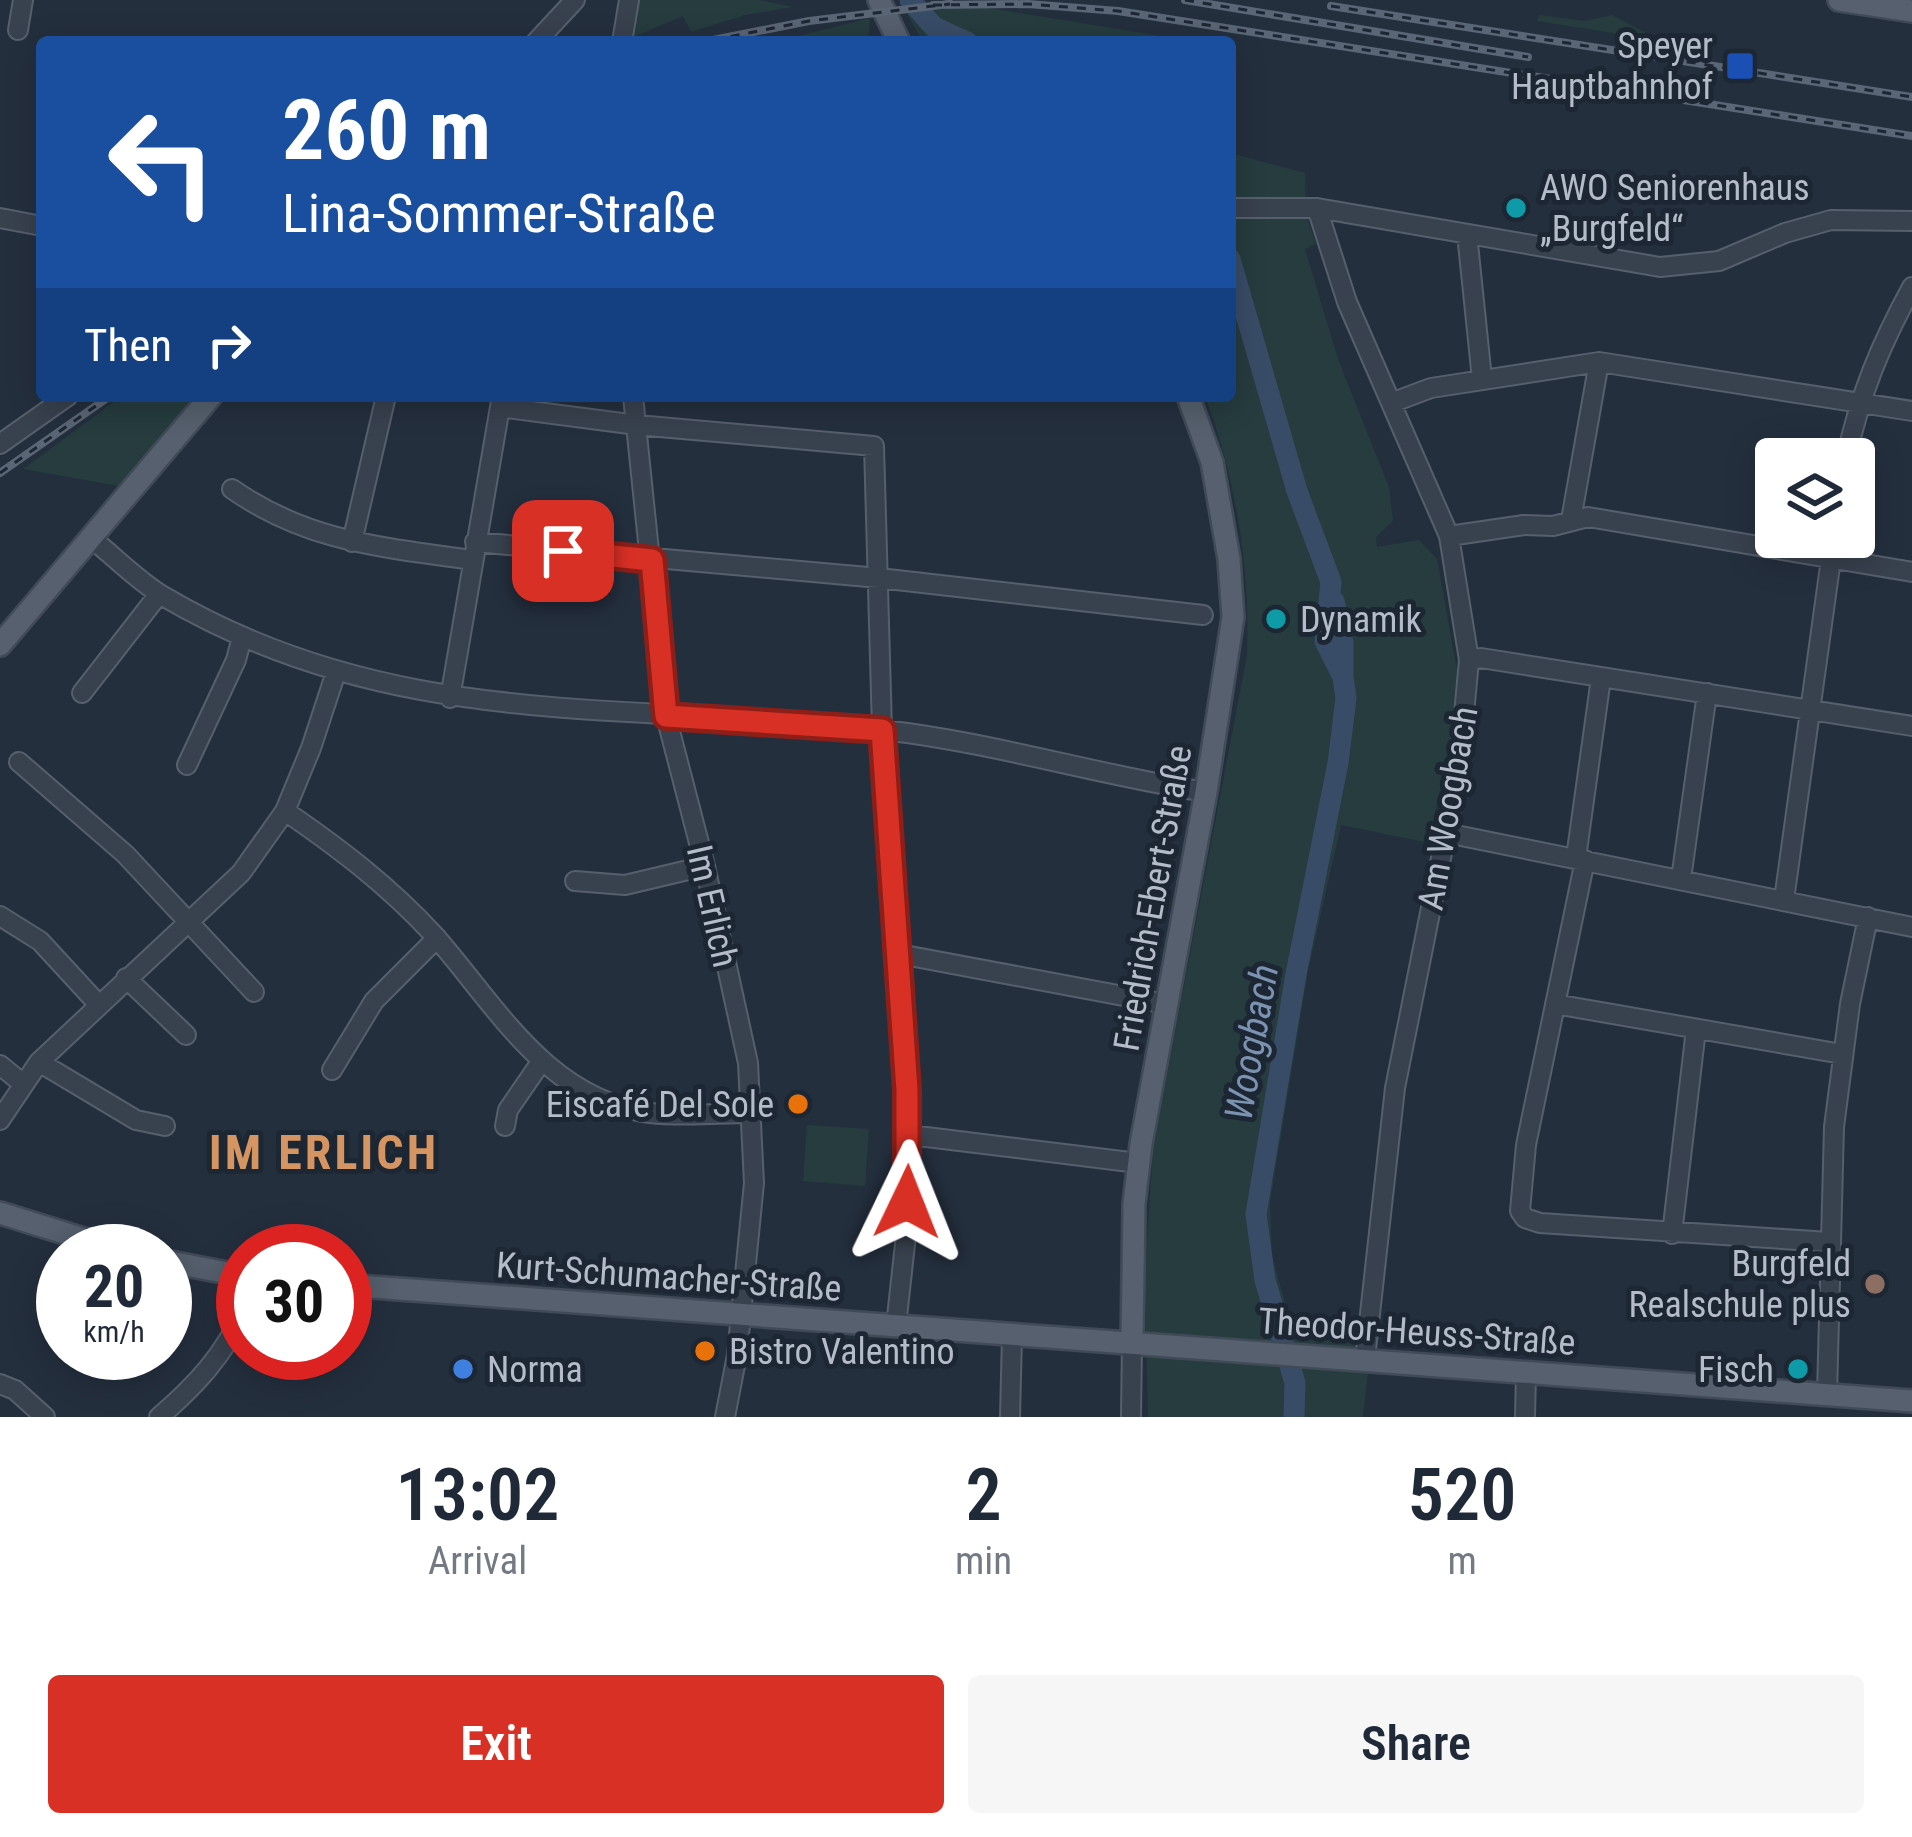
<!DOCTYPE html>
<html lang="en">
<head>
<meta charset="utf-8">
<style>
	body { margin:0; font-family:"Roboto Condensed",sans-serif; background:#f6f6f7; color:#1f2937; height:100vh; display:flex; flex-direction:column; font-size:45px; white-space:nowrap }
	* { box-sizing:border-box; margin:0 }
	p { font-size:39px; color:#747a83 }
	.icon { flex:none; width:66px; height:66px; fill:none; stroke:currentColor; stroke-width:2; stroke-linecap:round; stroke-linejoin:round }
	.map { position:relative; height:1417px; overflow:hidden }
	.drawer { display:flex; flex-direction:column; background:#fff; flex:1 }
	.drawer>* { flex:none }
	.top-card { position:absolute; left:36px; top:36px; width:1200px; height:366px; border-radius:12px; box-shadow:0 6px 30px #0003; background:#1a4fa0; color:#fff; overflow:hidden }
	.fabs { position:absolute; left:1755px; top:438px; display:grid; gap:24px }
	.fabs a { display:grid; place-items:center; width:120px; height:120px; border-radius:12px; background:#fff; box-shadow:0 6px 30px #0003; font-size:60px }
	.speed { position:absolute; left:36px; top:1224px; display:flex; gap:24px; font-size:60px; font-weight:700; text-align:center }
	.speed>* { display:grid; place-content:center; width:156px; height:156px; border-radius:50%; background:#fff; box-shadow:0 6px 30px #0003; line-height:1 }
	.speed small { font-size:30px; font-weight:400 }
	.speed .limit { border:18px solid #d22; background:#fff; color:#111 }
	.pin { position:absolute; display:grid; place-items:center; width:102px; height:102px; color:#fff; margin:-51px; border-radius:24px; box-shadow:0 6px 18px #0006 }
	.me { position:absolute; width:132px; margin:-66px; rotate:2deg; stroke-linejoin:round; filter:drop-shadow(0 0 9px #0008) }
	.turn { display:flex; align-items:center; gap:42px; height:252px; padding:0 48px; font-size:54px }
	.turn .icon { width:156px; height:156px; stroke-width:2.5 }
	.turn b { display:block; font-size:84px; line-height:102px }
	.then { display:flex; align-items:center; height:114px; padding:0 48px; background:#0003; gap:24px; font-size:45px }
	.eta { display:flex; justify-content:space-evenly; align-items:center; height:204px; text-align:center }
	.eta b { font-size:72px; font-weight:600; line-height:84px }
	.button { display:flex; gap:24px; margin-top:auto; padding:24px 48px }
	.button a { flex:1; height:138px; border-radius:12px; background:#d93025; color:#fff; font-size:48px; font-weight:600; line-height:138px; text-align:center }
	.button a+a { background:#f6f6f7; color:#1f2937 }
	.map>svg:first-child { display:block }
</style>
</head>
<body>
<div class="map">
<svg width="1912" height="1417" viewBox="0 0 1912 1417">
	<rect width="100%" height="100%" fill="#242f3e"/>
	<path fill="#263c3f" d="M 634,0 L 759,0 L 793,7 L 745,15 L 691,32 L 683,16 L 629,39 Z
		M 961,7 L 989,8 L 1198,42 L 923,42 L 907,14 Z
		M 1539,15 L 1585,21 L 1612,15 L 1646,33 L 1645,38 L 1537,21 Z
		M 870,18 L 868,42 L 775,42 Z
		M 1230,153 L 1305,173 L 1306,215 L 1316,244 L 1305,249 L 1338,359 L 1389,487 L 1393,521 L 1376,537 L 1377,547 L 1419,540 L 1437,559 L 1457,670 L 1450,741 L 1429,843 L 1341,825 L 1308,971 L 1270,1202 L 1272,1256 L 1294,1335 C 1322,1331 1349,1316 1374,1318 L 1363,1417 L 1148,1417 L 1145,1275 L 1153,1148 L 1247,655 C 1250,566 1236,479 1205,396 L 1230,396 Z
		M 122,396 L 196,396 L 119,486 L 23,469 Z
		M 807,1125 L 869,1129 L 865,1186 L 803,1181 Z"/>
	<g fill="none" stroke-linecap="round" stroke-linejoin="round">
		<path stroke="#394c67" stroke-width="21" d="M 910,0 L 934,27 L 967,42
			M 1230,259 L 1297,491 L 1331,582 L 1325,641 L 1343,677 L 1346,698 L 1338,763 L 1296,974 L 1256,1214 L 1265,1280 L 1295,1383 L 1294,1417
			M 1334,601 L 1343,643 L 1343,677"/>
		<defs>
			<path id="minor" d="M 18,30 L 23,0
				M 536,42 L 575,0
				M 622,42 L 629,0
				M 1230,208 L 1317,208 L 1660,267 L 1719,261 L 1785,233 L 1831,220 L 1912,221
				M 1317,208 L 1347,302 L 1449,536 L 1469,660 L 1459,768 L 1395,1088 L 1365,1359
				M 0,218 L 42,226
				M 1467,234 L 1482,379
				M 633,396 L 666,716 L 705,866 L 748,1063 L 754,1183 L 737,1355 L 725,1417
				M 1391,403 L 1431,388 L 1599,362 L 1912,411
				M 500,407 L 637,425 L 874,446 L 882,730 L 910,1135 L 906,1235 L 896,1326
				M 0,444 L 68,396
				M 1846,459 C 1860,394 1880,346 1912,287
				M 232,489 C 308,542 382,547 471,560
				M 1571,520 L 1599,362
				M 1449,536 L 1524,525 L 1553,526 L 1588,517 L 1912,572
				M 92,539 C 115,557 138,581 163,596 C 397,734 628,700 883,730 C 991,742 1098,775 1206,792
				M 352,542 L 386,396
				M 475,542 L 879,578 L 1203,615
				M 1469,660 L 1481,658 L 1912,726
				M 82,693 L 159,594
				M 450,698 L 501,401
				M 19,762 L 125,854 L 254,992
				M 187,765 L 236,660 L 242,637
				M 285,811 C 339,848 389,886 434,935 C 496,1005 546,1099 650,1113 C 683,1117 719,1113 752,1113
				M 1446,833 L 1912,927
				M 1576,858 L 1601,678
				M 1585,860 L 1526,1145 L 1520,1211 L 1525,1218 L 1540,1223 L 1829,1242
				M 1681,879 L 1707,693
				M 575,881 L 625,885 L 705,866
				M 1784,900 L 1834,537
				M 0,916 L 40,941 L 99,1005
				M 899,954 L 1166,1004
				M 126,978 L 186,1035
				M 1555,1004 L 1842,1054
				M 39,1062 L 136,1120 L 165,1126
				M 0,1065 L 22,1083
				M 332,1070 L 374,1001 L 437,938
				M 0,1120 L 39,1062 L 241,873 L 285,811 L 311,748 L 336,672
				M 505,1126 L 508,1110 L 541,1062
				M 910,1135 L 1138,1163
				M 1672,1234 L 1696,1029
				M 0,1384 L 15,1390 L 45,1417
				M 1827,1395 L 1834,1127 L 1850,1004 L 1868,917
				M 159,1417 C 193,1388 227,1353 243,1310
				M 1010,1417 L 1012,1335
				M 1131,1417 L 1132,1343
				M 1525,1417 L 1526,1372"/>
			<path id="major" d="M 879,0 L 899,42
				M 1839,0 L 1912,11
				M 0,645 L 211,396
				M 0,1213 L 122,1251
				M 165,1261 L 243,1276
				M 345,1285 L 1912,1401
				M 1132,1343 L 1134,1204 L 1141,1144 L 1206,792 L 1233,617 L 1229,559 L 1212,462 L 1188,396"/>
		</defs>
		<use href="#minor" stroke="#565f6c" stroke-width="22"/>
		<use href="#major" stroke="#414a57" stroke-width="26"/>
		<use href="#minor" stroke="#38414e" stroke-width="18"/>
		<use href="#major" stroke="#56606e" stroke-width="21"/>
		<defs>
			<path id="rail" d="M 1185,0 L 1528,57
				M 933,5 L 1028,4 L 1118,11 L 1912,136
				M 1331,6 L 1912,97
				M 713,40 L 809,21 L 950,4
				M 0,473 L 110,396"/>
		</defs>
		<use href="#rail" stroke="#5a6575" stroke-width="8"/>
		<use href="#rail" stroke="#1d2633" stroke-width="3" stroke-dasharray="9" stroke-linecap="butt"/>
	</g>
	<g fill="none" stroke-linecap="round" stroke-linejoin="round">
		<defs>
			<path id="route" d="M 563,551 L 652,560 L 666,716 L 882,730 L 907,1090 L 907,1202"/>
		</defs>
		<use href="#route" stroke="#8d1f18" stroke-width="30"/>
		<use href="#route" stroke="#d93025" stroke-width="21"/>
	</g>
	<rect fill="#1a4fb4" stroke="#1d2633" stroke-width="4.5" x="1725" y="51" width="30" height="30" rx="6"/>
	<g fill="#0f9aa8" stroke="#1d2633" stroke-width="4.5">
		<circle cx="1516" cy="208" r="12"/>
		<circle cx="1276" cy="619" r="12"/>
		<circle cx="1798" cy="1369" r="12"/>
	</g>
	<g fill="#e8710a" stroke="#1d2633" stroke-width="4.5">
		<circle cx="798" cy="1104" r="12"/>
		<circle cx="705" cy="1351" r="12"/>
	</g>
	<circle fill="#8d6e63" stroke="#1d2633" stroke-width="4.5" cx="1875" cy="1284" r="12"/>
	<circle fill="#3f7fe0" stroke="#1d2633" stroke-width="4.5" cx="463" cy="1369" r="12"/>
	<g text-anchor="middle" stroke-width="10" stroke-linejoin="round" paint-order="stroke">
		<g font-size="36" fill="#b4bcc9" stroke="#1d2633" text-anchor="end">
			<text x="1713" y="58">Speyer<tspan x="1713" dy="41">Hauptbahnhof</tspan></text>
			<text x="1540" y="200" text-anchor="start">AWO Seniorenhaus<tspan x="1540" dy="41">„Burgfeld“</tspan></text>
			<text x="1300" y="632" text-anchor="start">Dynamik</text>
			<text x="774" y="1117">Eiscafé Del Sole</text>
			<text x="1851" y="1276">Burgfeld<tspan x="1851" dy="41">Realschule plus</tspan></text>
			<text x="729" y="1364" text-anchor="start">Bistro Valentino</text>
			<text x="487" y="1382" text-anchor="start">Norma</text>
			<text x="1774" y="1382">Fisch</text>
		</g>
		<g font-size="36" fill="#b4bcc9" stroke="#1d2633">
			<text transform="translate(1447 808) rotate(-80)" y="13">Am Woogbach</text>
			<text transform="translate(1152 898) rotate(-80)" y="13">Friedrich-Ebert-Straße</text>
			<text transform="translate(713 906) rotate(77)" y="13">Im Erlich</text>
			<text transform="translate(669 1276) rotate(4)" y="13">Kurt-Schumacher-Straße</text>
			<text transform="translate(1417 1331) rotate(4)" y="13">Theodor-Heuss-Straße</text>
		</g>
		<g font-size="39" font-style="italic" fill="#7c92b1" stroke="#1d2633">
			<text transform="translate(1251 1042) rotate(-80)" y="14">Woogbach</text>
		</g>
		<g font-size="48" font-weight="bold" letter-spacing="3" fill="#d59563" stroke="#1d2633">
			<text x="324" y="1169">IM ERLICH</text>
		</g>
	</g>
</svg>
<div class="fabs">
<a><svg class="icon" aria-label="layers" viewBox="0 0 24 24"><path d="M12 4l9 5-9 5-9-5zM3 14l9 5 9-5"/></svg></a>
</div>
<div class="speed"><div>20<small>km/h</small></div><div class="limit">30</div></div>
<div class="pin" style="left:563px;top:551px;background:#d93025"><svg class="icon" aria-label="arrive" viewBox="0 0 24 24"><path d="M6 21V4h12l-3 4 3 4H6"/></svg></div>
<svg class="me" style="left:907px;top:1202px" viewBox="-20 -20 40 40"><path d="M0-17L14 15 0 8-14 15z" fill="#d93025" stroke="#fff" stroke-width="4"/></svg>
<div class="top-card">
<div class="turn"><svg class="icon" aria-label="left" viewBox="0 0 24 24"><path d="M17 20v-9H6M10 6l-5 5 5 5"/></svg><div><b>260 m</b>Lina-Sommer-Straße</div></div>
<div class="then">Then<svg class="icon" aria-label="right" viewBox="0 0 24 24"><path d="M7 20v-9h11M14 6l5 5-5 5"/></svg></div>
</div>
</div>
<section class="drawer">
<div class="eta">
<div><b>13:02</b><p>Arrival</p></div>
<div><b>2</b><p>min</p></div>
<div><b>520</b><p>m</p></div>
</div>
<div class="button"><a>Exit</a><a>Share</a></div>
</section>
</body>
</html>
